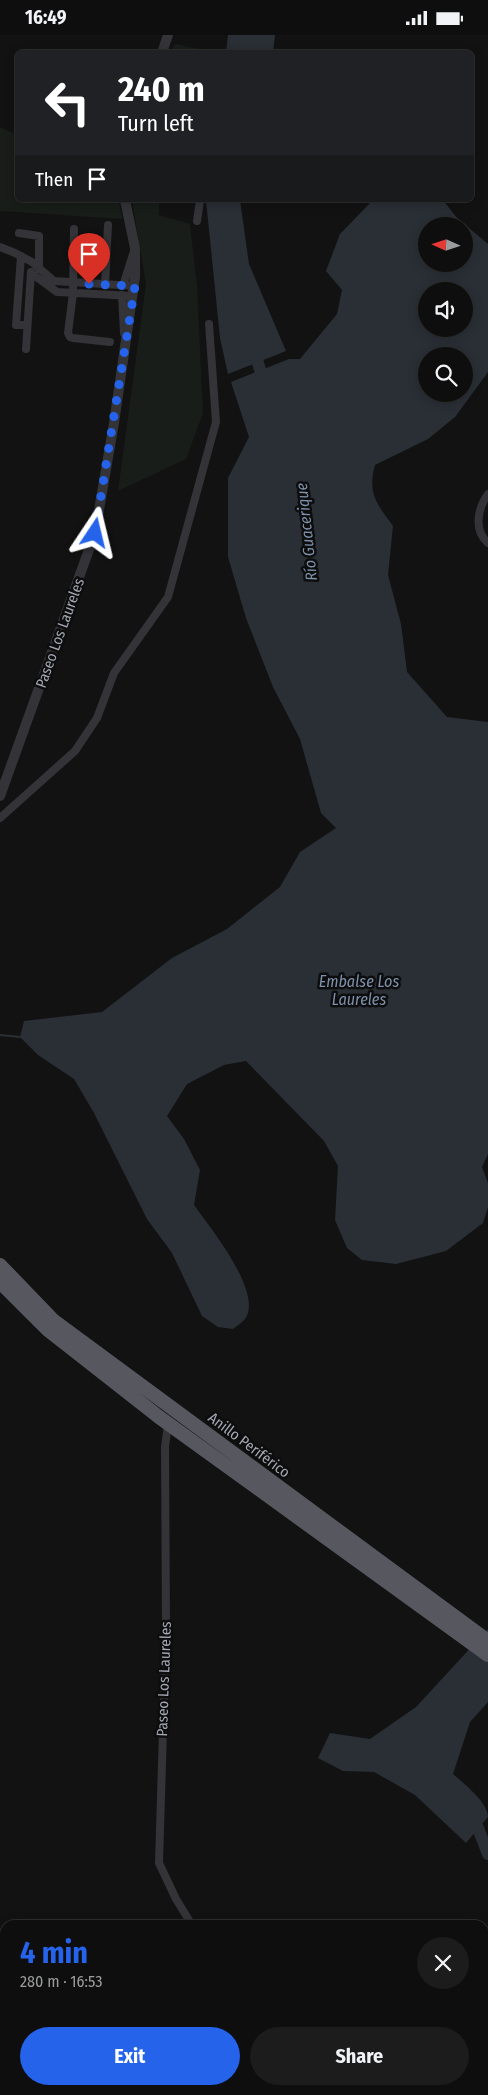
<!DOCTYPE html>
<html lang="en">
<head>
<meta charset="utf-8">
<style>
	body { margin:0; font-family:"Fira Sans Condensed",sans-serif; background:#1c1c1c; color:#f1f3f6; height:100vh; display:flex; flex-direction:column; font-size:19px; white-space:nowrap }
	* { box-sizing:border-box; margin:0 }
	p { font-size:16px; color:#9b9c9e }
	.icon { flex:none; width:28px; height:28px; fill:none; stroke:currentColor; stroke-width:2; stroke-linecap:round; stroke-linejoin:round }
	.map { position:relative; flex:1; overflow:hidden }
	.sheet { position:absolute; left:0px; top:1885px; width:489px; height:175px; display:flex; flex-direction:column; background:#0e0e0e; border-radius:15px 15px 0 0; box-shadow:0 2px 12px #0003,0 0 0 1px #2e2e2e }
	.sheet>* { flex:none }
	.guide { position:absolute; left:15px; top:15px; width:459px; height:152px; border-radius:8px; box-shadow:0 2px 12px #0003,0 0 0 1px #2e2e2e; background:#202124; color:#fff; overflow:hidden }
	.needle { width:32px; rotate:273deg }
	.tools { position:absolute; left:418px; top:182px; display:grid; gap:10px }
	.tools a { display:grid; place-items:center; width:55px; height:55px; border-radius:50%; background:#0e0e0e; box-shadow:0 2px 12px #0003,0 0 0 1px #2e2e2e; font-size:25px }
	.pin { position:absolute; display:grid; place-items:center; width:42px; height:42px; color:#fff; margin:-51px -21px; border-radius:50% 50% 50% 0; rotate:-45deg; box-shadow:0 0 5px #0007 }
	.pin .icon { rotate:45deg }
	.me { position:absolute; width:55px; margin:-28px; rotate:10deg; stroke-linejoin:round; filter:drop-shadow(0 0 4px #0008) }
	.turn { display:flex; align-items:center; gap:18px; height:105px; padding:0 20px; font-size:22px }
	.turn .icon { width:65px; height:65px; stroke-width:2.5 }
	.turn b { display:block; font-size:35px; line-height:42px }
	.then { display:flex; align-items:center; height:48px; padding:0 20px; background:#0003; gap:10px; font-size:19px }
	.round { display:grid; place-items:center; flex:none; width:52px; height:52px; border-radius:26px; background:#1c1c1c }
	.summary { display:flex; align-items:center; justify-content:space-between; height:85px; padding:0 20px }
	h1 { font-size:30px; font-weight:700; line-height:38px; color:#2563eb }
	.button { display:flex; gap:10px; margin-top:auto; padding:10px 20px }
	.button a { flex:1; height:58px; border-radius:30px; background:#2563eb; color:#fff; font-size:20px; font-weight:700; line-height:58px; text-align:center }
	.button a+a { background:#1c1c1c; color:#f1f3f6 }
	.status { display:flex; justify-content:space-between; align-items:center; height:35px; padding:0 25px; background:#0e0e0e; direction:ltr }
	.status svg { height:14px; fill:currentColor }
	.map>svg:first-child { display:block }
</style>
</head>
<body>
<div class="status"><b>16:49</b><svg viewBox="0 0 49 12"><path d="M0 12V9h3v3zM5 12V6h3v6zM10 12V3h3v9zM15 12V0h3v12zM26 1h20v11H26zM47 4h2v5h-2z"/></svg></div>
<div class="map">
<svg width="488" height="2060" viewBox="0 0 488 2060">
	<rect width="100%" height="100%" fill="#121213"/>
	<path fill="#181d19" d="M 175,9 L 214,17 L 171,17 Z
		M 0,92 L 17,100 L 18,165 L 118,165 L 123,184 L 0,176 Z
		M 132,165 L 159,165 L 159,180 L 190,189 L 197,251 L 203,378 L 186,424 L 118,456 L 146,249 Z"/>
	<path fill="#292f35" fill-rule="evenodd" d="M 228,0 L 275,0 L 273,17 L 226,17 Z
		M 206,165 L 240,165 L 249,229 L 286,316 L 228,339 L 220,303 Z
		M 381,165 L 443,165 L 457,183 L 488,209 L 488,337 L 455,382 L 428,404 L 375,430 C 367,458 377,469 393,491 L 388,540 L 401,589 L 407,637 L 447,682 L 488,687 L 488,1119 L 482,1132 L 488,1148 L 488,1172 L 483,1188 L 446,1216 L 396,1229 L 362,1225 L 347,1213 L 335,1185 L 338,1131 L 324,1106 L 246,1026 L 224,1030 L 187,1049 L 167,1081 L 184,1104 L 200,1135 L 194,1170 C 209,1191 264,1258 245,1284 C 242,1288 236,1291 233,1294 L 218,1292 L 202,1281 L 172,1218 L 147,1184 L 94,1078 L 74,1044 L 38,1020 L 20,1002 L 24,986 L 102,977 L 172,923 L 227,894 L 280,852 L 300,817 L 336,793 L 321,778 L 300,704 L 273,652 L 246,583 L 228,522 L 228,443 L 249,402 L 231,347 L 289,324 L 300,324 L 337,279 L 342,255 L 326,236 L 340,199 L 372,166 ZM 426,191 L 464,191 L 464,229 L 426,229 ZM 464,256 L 464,294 L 426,294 L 426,256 ZM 426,321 L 464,321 L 464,359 L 426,359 Z
		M 488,1594 L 488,1667 L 470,1687 L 453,1739 C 464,1749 488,1767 488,1782 L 466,1808 L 415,1760 L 374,1737 L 343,1736 L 318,1723 L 330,1698 L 370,1704 L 416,1672 Z"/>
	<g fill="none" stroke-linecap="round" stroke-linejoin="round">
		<path stroke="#292f35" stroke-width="2" d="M 0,1000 L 20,1002"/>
		<path stroke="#292f35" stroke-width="12" d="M 253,311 L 265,352
			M 466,1781 L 478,1793 L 488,1819
			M 484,2000 L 488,1999
			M 190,2060 L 191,2055"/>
		<path stroke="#333338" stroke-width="8" d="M 197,186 L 200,165
			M 74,194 L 73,258 L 68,298 L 70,302 L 73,303 L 110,307
			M 19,198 L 39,201 L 39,234
			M 0,212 L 15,218 L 32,227 L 54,246 L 135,251
			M 21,221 L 16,290 L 27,290
			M 31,238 L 57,257 L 133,261
			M 105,250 L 108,190
			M 123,251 L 133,219
			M 122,260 L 124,298
			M 26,314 L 31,237
			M 488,459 C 478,473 473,495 488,508
			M 0,783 L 75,716 L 97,683 L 114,638 L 168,562 L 216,387 L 209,289
			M 168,1389 L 165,1412 L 166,1595 L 159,1828 L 176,1864 L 192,1890
			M 152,2060 L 154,2055"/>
		<path stroke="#333338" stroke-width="10" d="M 162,18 L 168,0
			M 0,761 L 95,498 L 114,388 L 135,242 L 135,213 L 125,165"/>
		<path stroke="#57585f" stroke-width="14" d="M 0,1230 L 54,1286 L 488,1606
			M 0,1247 L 48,1295 L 159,1382 L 488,1620"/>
	</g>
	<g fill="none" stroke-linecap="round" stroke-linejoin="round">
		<path stroke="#2563eb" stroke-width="9" stroke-dasharray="0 16.2" d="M 89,249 L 135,251 L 95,498"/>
	</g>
	<g text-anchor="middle" stroke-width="5" stroke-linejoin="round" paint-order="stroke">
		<g font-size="15" fill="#a4a7b2" stroke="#0d0d0e">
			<text transform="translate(60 598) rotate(-70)" y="5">Paseo Los Laureles</text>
			<text transform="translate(249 1410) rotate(37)" y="5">Anillo Periférico</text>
			<text transform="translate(164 1644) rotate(-88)" y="5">Paseo Los Laureles</text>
		</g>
		<g font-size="16" font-style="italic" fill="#7d91ab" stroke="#0d0d0e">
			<text transform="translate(306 497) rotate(-96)" y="6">Río Guacerique</text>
			<text x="359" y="952">Embalse Los<tspan x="359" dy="18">Laureles</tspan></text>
		</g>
	</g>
</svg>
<div class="tools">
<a><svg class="needle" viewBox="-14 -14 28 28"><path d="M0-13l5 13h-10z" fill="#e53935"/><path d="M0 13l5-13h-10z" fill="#9b9c9e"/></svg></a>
<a><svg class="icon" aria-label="sound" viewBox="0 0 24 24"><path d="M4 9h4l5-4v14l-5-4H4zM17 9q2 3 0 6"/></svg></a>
<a><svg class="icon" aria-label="search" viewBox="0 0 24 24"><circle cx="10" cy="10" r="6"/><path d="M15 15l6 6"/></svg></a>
</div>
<div class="pin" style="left:89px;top:249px;background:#d93025"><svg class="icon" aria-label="arrive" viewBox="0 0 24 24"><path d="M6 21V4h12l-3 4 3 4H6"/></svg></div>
<svg class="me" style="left:95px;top:498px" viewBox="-20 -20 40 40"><path d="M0-17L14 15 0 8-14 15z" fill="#2563eb" stroke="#fff" stroke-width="4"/></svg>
<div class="guide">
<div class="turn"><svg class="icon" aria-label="left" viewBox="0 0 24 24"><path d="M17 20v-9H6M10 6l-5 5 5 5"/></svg><div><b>240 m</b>Turn left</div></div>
<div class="then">Then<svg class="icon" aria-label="arrive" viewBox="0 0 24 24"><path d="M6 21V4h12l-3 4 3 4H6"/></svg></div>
</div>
<section class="sheet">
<div class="summary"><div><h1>4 min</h1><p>280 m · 16:53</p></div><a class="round"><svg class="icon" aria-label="close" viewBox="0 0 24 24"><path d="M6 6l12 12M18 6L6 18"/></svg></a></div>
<div class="button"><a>Exit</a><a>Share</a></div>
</section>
</div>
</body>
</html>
